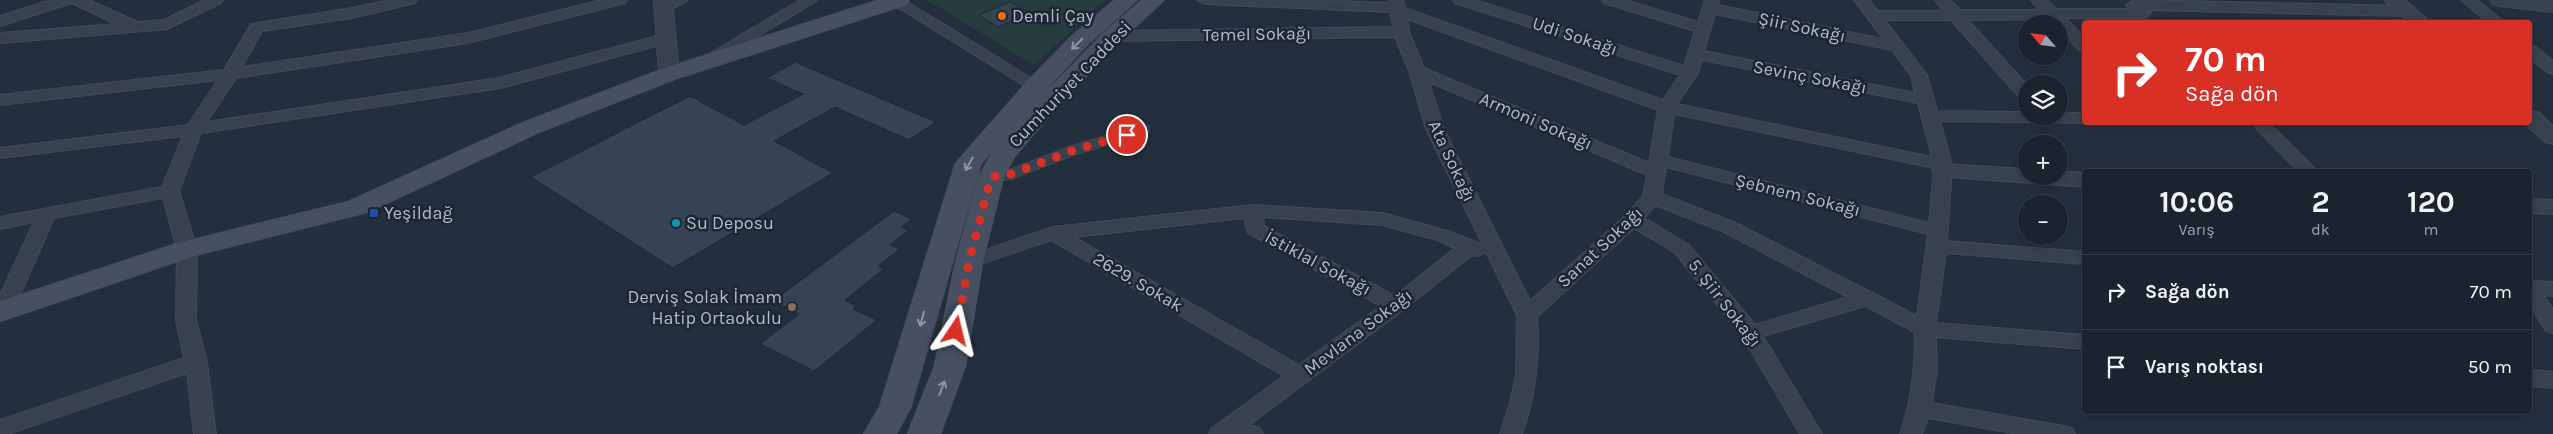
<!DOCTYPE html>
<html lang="tr">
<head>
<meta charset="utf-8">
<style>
	body { margin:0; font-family:Karla,sans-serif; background:#242b36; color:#f1f3f6; height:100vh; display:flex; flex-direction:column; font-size:19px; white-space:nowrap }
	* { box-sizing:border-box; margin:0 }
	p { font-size:16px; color:#a0a4aa }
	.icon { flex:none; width:28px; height:28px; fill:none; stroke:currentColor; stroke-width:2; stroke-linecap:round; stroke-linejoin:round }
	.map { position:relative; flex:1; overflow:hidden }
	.side { position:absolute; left:2082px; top:169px; width:450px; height:245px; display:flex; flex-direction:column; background:#1b232e; border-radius:5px; box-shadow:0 2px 8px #0003,0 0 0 1px #39404a }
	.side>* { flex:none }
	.top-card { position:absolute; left:2082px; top:20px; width:450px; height:105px; border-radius:5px; box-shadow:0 2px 8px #0003,0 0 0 1px #39404a; background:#d93025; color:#fff; overflow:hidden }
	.needle { width:32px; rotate:298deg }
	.tools { position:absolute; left:2018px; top:15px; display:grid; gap:10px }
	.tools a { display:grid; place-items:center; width:50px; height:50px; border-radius:50%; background:#1b232e; box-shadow:0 2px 8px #0003,0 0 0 1px #39404a; font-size:25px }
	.pin { position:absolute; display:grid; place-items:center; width:42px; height:42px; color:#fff; margin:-21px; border:2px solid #fff; border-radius:50%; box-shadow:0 1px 5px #0007 }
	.me { position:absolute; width:55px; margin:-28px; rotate:10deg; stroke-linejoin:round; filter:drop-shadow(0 0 4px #0008) }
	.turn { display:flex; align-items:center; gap:18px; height:105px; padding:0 20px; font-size:22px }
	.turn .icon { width:65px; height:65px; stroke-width:2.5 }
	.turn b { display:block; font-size:35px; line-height:42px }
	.eta { display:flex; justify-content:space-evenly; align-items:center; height:85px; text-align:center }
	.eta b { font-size:30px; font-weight:700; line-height:35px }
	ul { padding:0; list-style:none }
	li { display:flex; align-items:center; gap:15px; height:75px; padding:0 20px; border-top:1px solid #39404a }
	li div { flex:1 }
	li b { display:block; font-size:19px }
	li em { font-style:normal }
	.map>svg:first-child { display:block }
</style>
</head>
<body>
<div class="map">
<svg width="2553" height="434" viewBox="0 0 2553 434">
	<rect width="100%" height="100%" fill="#242f3e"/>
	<path fill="#263c3f" d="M 927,0 L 1105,0 L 1034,65 Z"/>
	<path fill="#364354" stroke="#1f2835" d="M 1010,2 L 1030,13 L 998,27 L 979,15 Z
		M 795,62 L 936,122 L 909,140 L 835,107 L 774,141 L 833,173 L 673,268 L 531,177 L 690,96 L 744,125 L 803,94 L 767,78 Z
		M 894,211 L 912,219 L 901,227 L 909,230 L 890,245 L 900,249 L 878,266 L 884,269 L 845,300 L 856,306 L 853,309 L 877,320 L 814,371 L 760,344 L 799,314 L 773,301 Z"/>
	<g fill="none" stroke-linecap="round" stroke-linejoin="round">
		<defs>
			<path id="service" d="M 991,177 L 1011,174 L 1074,150 L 1145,129"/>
			<path id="minor" d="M 51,0 L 89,0 L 138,22 L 164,20 L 204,0 L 223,0 L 221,3 L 167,29 L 0,43 L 0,33 L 116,24 L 72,3 L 0,26 L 0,16 Z
				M 390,0 L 417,0 L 415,3 L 352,18 L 262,31 L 242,67 L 468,33 L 602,0 L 627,0 L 625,3 L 468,43 L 236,78 L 207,122 L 499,78 L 665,34 L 673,39 L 671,42 L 500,88 L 201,133 L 179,191 L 197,249 L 196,320 L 207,362 L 216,434 L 194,434 L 187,373 L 8,434 L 0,434 L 0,420 L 184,358 L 176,320 L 177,249 L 163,198 L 54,218 L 13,311 L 10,316 L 0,317 L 0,295 L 34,222 L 0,229 L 0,217 L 162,187 L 183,136 L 0,158 L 0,148 L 188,125 L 218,80 L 0,105 L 0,95 L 224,70 L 251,24 L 352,8 Z
				M 669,0 L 688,0 L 669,11 L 659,11 L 656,8 Z
				M 800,0 L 818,0 L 715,62 L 709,64 L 701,59 Z
				M 886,0 L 904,0 L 1044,86 L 1036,91 L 1030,89 Z
				M 1197,0 L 1313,0 L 1389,3 L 1389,0 L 1403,0 L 1405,8 L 1663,100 L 1680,75 L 1455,3 L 1453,0 L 1475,0 L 1684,66 L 1695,31 L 1604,3 L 1602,0 L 1625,0 L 1698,22 L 1705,0 L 1719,0 L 1718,5 L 1883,39 L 1854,0 L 1869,0 L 1878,11 L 1943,11 L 1935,0 L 1950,0 L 1960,10 L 2039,10 L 2031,0 L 2047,0 L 2056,9 L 2130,9 L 2126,5 L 2134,0 L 2406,6 L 2414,11 L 2406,16 L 2148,10 L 2151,13 L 2148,16 L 2143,18 L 2065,18 L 2085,38 L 2085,52 L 2079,50 L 2059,29 L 2059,24 L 2053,24 L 2048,19 L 1968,20 L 2026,84 L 2026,99 L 2020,98 L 1951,20 L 1885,20 L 1927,75 L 1937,111 L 2026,112 L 2026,116 L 2059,116 L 2059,113 L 2085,113 L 2085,122 L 2087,122 L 2085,123 L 1940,121 L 1952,165 L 1947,241 L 2085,252 L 2085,264 L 1946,253 L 1936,323 L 2085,335 L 2085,349 L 1936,337 L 1937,369 L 1932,403 L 2064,426 L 2072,428 L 2075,434 L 2017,434 L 1928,418 L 1922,434 L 1900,434 C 1912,400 1915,368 1915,332 L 1865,306 L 1763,336 L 1822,434 L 1800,434 L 1743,337 L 1675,253 L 1634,228 L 1537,317 C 1540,358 1536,395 1522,434 L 1500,434 L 1510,403 L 1516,376 L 1517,315 L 1486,252 L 1478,256 L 1472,255 L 1403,310 L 1249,425 L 1260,428 L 1263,434 L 1209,434 L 1212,428 L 1284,376 L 1051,240 L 969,268 L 962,266 L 959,262 L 962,258 L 1053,227 L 1253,205 L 1383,213 L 1451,232 L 1483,245 L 1426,129 L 1409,71 L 1395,37 L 1113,41 L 1105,36 L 1113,31 L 1393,27 L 1390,12 L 1204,4 ZM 1715,14 L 1892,50 L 1911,76 L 1915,93 L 1704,51 ZM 1407,19 L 1658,110 L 1649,163 L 1424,68 L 1409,32 ZM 1702,60 L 1918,103 L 1932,157 L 1677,104 L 1698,73 ZM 1429,82 L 1647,175 L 1643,196 L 1626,215 L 1530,301 L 1444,129 ZM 1674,114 L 1934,168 L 1929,223 L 1668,157 ZM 1666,167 L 1928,234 L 1917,316 L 1738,224 L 1662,194 ZM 1655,205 L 1724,232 L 1848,297 L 1755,325 L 1689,245 L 1644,218 ZM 1263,217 L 1382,225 L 1437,240 L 1455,248 L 1395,296 L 1264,226 ZM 1244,218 L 1248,233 L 1381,306 L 1299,365 L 1074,237 Z
				M 2461,0 L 2477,0 L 2504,22 L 2487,22 Z
				M 2530,45 L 2536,47 L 2553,61 L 2553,74 L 2547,72 L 2530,58 Z
				M 2250,122 L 2268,122 L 2317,171 L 2298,171 Z
				M 2530,281 L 2553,282 L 2553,296 L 2544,295 L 2553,310 L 2553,333 L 2546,331 L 2530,305 Z
				M 2530,370 L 2553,372 L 2553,388 L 2530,386 Z"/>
			<path id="tertiary" d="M 654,0 L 672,0 L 679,74 L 676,78 L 669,80 L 662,78 L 659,74 Z
				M 2384,0 L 2405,0 L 2430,22 L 2409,22 Z
				M 2491,0 L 2553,0 L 2553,12 L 2500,6 L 2493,4 Z
				M 2530,111 L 2538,112 L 2553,126 L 2553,144 L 2545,142 L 2523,122 L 2530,122 Z
				M 1943,164 L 2026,169 L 2026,176 L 2059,176 L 2059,171 L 2085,173 L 2085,187 L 1935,176 L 1932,171 L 1935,166 Z
				M 2530,199 L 2553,200 L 2553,214 L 2530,213 Z"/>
			<path id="secondary" d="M 877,0 L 910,0 L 907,5 L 677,79 L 541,132 L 367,213 L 195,256 L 0,322 L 0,301 L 177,243 L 348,201 L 523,122 L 661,69 Z
				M 1114,0 L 1138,0 L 1088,45 L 1046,90 L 1045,92 L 1105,31 L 1141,0 L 1165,0 L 1121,41 L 1063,101 L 1015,157 L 1004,177 L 983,262 L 966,366 L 941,434 L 907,434 L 934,366 L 955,262 L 978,177 L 993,150 L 981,165 L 911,408 L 897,434 L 863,434 L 879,407 L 955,163 L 1027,81 L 1072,35 Z"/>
		</defs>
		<use href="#service" stroke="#414a57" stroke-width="11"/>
		<use href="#minor" stroke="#414a57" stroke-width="2"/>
		<use href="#tertiary" stroke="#414a57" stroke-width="2"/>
		<use href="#secondary" stroke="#414a57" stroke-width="1"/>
		<use href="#service" stroke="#38414e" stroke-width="9"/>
		<use href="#minor" fill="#38414e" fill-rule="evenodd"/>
		<use href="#tertiary" fill="#38414e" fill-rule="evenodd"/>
		<use href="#secondary" fill="#465061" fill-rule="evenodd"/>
	</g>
	<defs><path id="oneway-shaft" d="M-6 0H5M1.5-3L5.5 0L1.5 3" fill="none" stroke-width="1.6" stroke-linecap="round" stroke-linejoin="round" transform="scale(1.25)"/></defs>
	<g stroke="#8e96a5">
		<use href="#oneway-shaft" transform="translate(1077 44) rotate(135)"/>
		<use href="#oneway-shaft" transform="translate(969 164) rotate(120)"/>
		<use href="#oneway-shaft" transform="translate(922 319) rotate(106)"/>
		<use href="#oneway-shaft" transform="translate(942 388) rotate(-69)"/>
	</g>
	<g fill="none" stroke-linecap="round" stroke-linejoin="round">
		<path stroke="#d93025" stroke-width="9" stroke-dasharray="0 16.2" d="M 956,331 L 969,262 L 991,177 L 1011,174 L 1074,150 L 1127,135"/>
	</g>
	<circle fill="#e8710a" stroke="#1d2633" stroke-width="2" cx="1002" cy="16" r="5"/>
	<rect fill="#1a4fb4" stroke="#1d2633" stroke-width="2" x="369" y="208" width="10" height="10" rx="2.5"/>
	<circle fill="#0f9aa8" stroke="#1d2633" stroke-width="2" cx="676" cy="223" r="5"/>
	<circle fill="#8d6e63" stroke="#1d2633" stroke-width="2" cx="792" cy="307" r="5"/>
	<g text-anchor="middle" stroke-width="5" stroke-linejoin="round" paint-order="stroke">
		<g font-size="18" fill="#b4bcc9" stroke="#1d2633" text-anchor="start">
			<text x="1012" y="22">Demli Çay</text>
			<text x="384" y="219">Yeşildağ</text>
			<text x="686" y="229">Su Deposu</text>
			<text x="782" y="303" text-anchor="end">Derviş Solak İmam<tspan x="782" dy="21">Hatip Ortaokulu</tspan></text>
		</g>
		<g font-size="18" fill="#b4bcc9" stroke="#1d2633">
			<text transform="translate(1802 27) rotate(12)" y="6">Şiir Sokağı</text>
			<text transform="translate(1257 34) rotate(-1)" y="6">Temel Sokağı</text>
			<text transform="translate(1575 36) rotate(18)" y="6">Udi Sokağı</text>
			<text transform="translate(1810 77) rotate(11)" y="6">Sevinç Sokağı</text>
			<text transform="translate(1070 84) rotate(-46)" y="6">Cumhuriyet Caddesi</text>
			<text transform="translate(1536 121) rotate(23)" y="6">Armoni Sokağı</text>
			<text transform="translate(1452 161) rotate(65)" y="6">Ata Sokağı</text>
			<text transform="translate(1798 195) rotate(14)" y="6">Şebnem Sokağı</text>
			<text transform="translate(1600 247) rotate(-43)" y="6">Sanat Sokağı</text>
			<text transform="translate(1318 263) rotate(28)" y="6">İstiklal Sokağı</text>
			<text transform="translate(1138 282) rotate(30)" y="6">2629. Sokak</text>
			<text transform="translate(1725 303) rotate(52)" y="6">5. Şiir Sokağı</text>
			<text transform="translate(1358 332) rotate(-37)" y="6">Mevlana Sokağı</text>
		</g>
	</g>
</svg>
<div class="tools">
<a><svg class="needle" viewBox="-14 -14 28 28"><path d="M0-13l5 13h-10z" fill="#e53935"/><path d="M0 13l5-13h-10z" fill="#a0a4aa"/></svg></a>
<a><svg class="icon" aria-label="layers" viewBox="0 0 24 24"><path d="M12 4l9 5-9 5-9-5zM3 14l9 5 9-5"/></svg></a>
<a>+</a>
<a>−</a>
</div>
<div class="pin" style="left:1127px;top:135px;background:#d93025"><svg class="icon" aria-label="arrive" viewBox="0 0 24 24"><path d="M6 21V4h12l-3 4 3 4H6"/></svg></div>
<svg class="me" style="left:956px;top:331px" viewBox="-20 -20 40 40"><path d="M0-17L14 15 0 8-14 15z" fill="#d93025" stroke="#fff" stroke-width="4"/></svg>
<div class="top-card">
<div class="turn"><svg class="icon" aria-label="right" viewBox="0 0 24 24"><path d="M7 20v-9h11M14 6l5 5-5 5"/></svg><div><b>70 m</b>Sağa dön</div></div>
</div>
<section class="side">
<div class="eta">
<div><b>10:06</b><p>Varış</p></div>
<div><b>2</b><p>dk</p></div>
<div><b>120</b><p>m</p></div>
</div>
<ul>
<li><svg class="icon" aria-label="right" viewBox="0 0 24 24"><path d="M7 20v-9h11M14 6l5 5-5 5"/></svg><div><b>Sağa dön</b></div><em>70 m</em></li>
<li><svg class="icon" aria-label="arrive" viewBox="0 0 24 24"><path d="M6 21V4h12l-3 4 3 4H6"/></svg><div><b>Varış noktası</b></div><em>50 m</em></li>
</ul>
</section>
</div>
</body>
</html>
